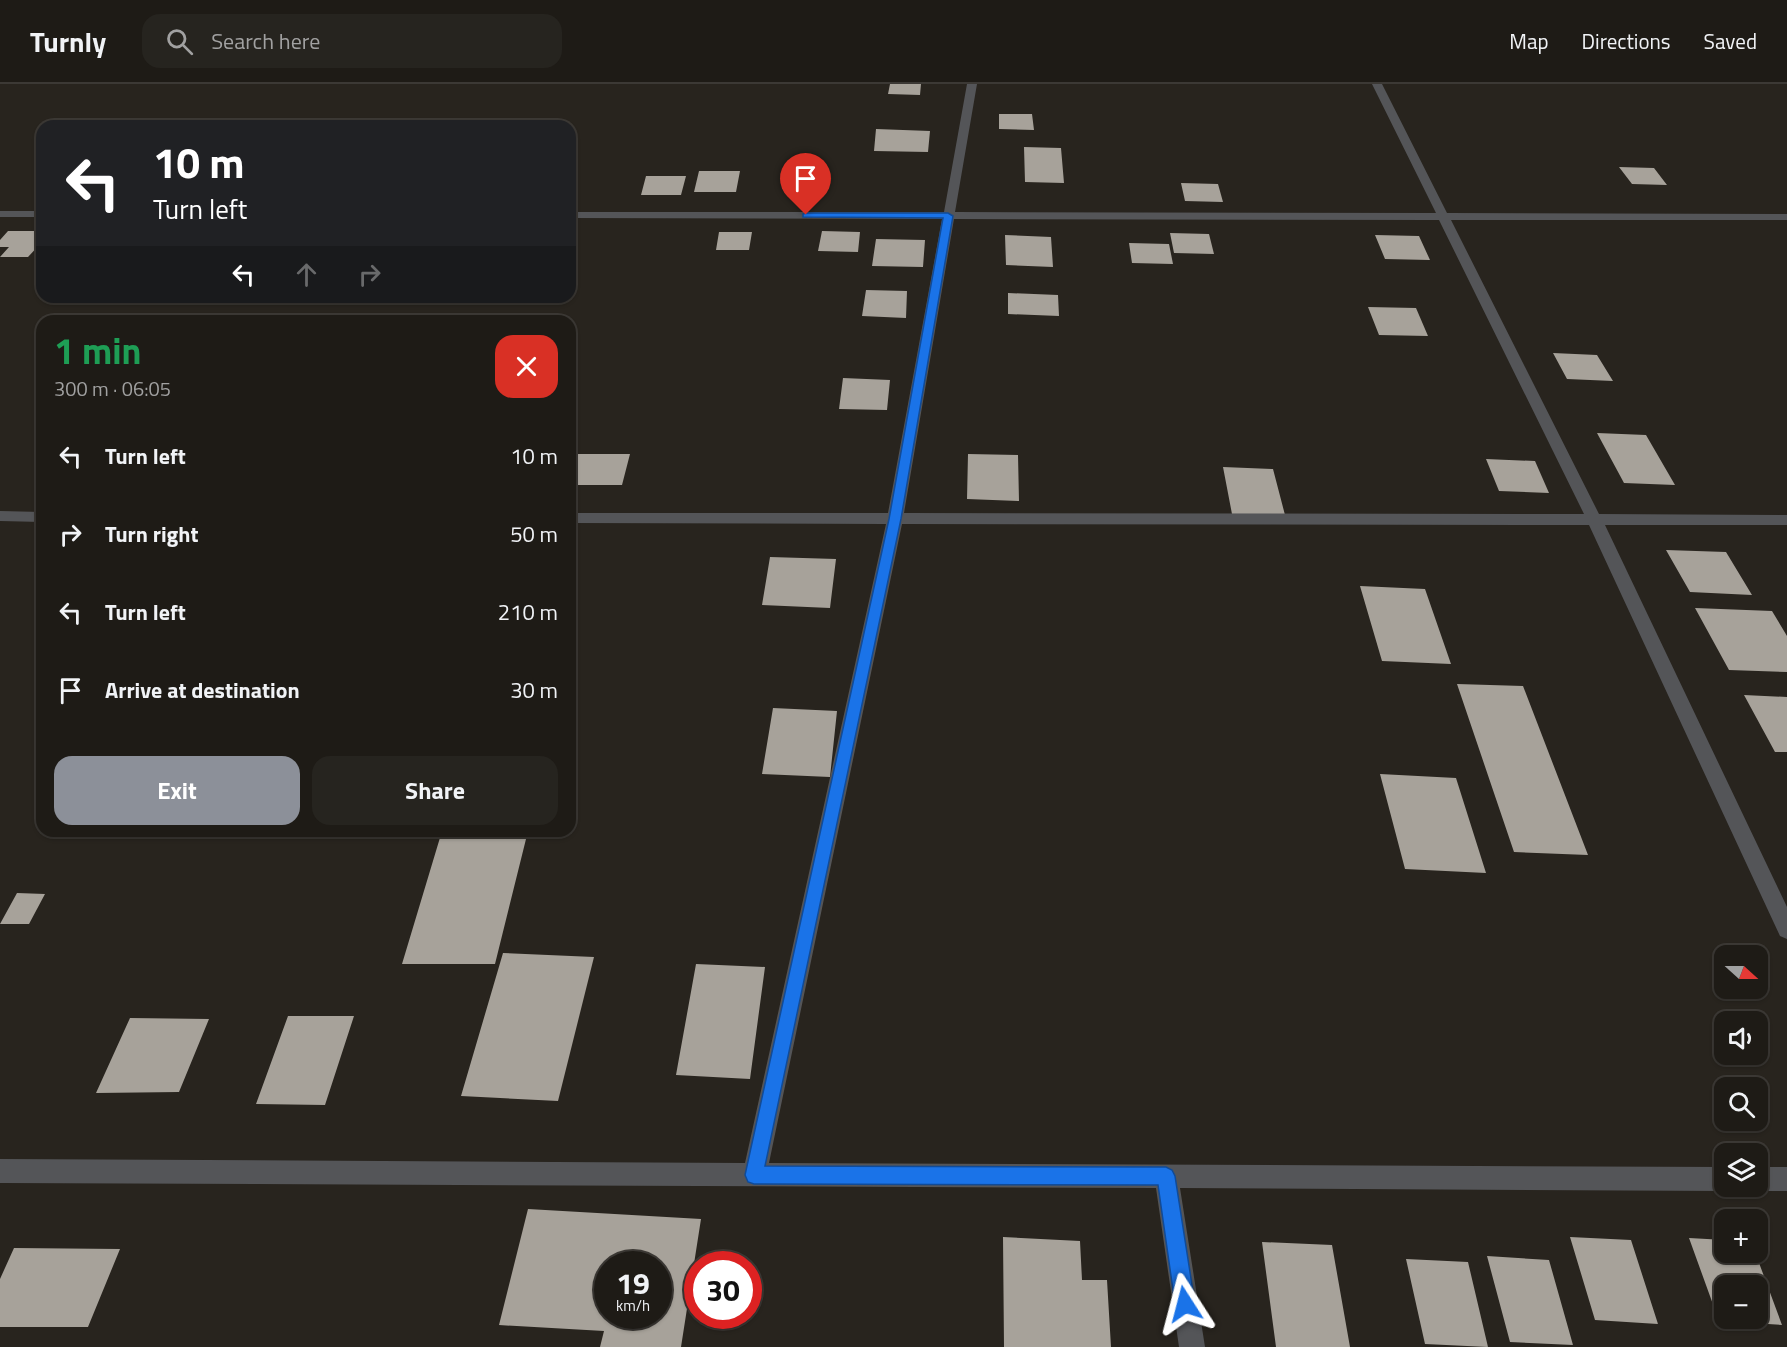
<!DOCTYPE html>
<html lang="en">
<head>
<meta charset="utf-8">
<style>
	body { margin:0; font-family:"Titillium Web",sans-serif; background:#26241f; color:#f1f3f6; height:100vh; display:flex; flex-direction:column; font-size:22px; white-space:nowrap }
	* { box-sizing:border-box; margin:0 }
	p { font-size:20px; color:#a1a1a1 }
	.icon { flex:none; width:33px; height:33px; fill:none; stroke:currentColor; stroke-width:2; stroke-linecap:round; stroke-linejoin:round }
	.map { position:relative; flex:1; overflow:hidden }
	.panel { position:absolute; left:36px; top:231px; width:540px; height:522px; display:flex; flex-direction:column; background:#1e1b16; border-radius:18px; box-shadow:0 2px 4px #0004,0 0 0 2px #3c3935 }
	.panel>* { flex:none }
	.banner { position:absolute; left:36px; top:36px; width:540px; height:183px; border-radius:18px; box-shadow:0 2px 4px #0004,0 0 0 2px #3c3935; background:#202124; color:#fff; overflow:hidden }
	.needle { width:39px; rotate:111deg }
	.tools { position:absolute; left:1714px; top:861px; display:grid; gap:12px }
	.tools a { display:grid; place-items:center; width:54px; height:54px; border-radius:12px; background:#1e1b16; box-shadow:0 2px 4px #0004,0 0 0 2px #3c3935; font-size:30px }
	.speed { position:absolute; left:594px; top:1167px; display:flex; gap:12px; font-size:30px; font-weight:700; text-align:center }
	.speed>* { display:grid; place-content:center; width:78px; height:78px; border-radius:50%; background:#1e1b16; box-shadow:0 2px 4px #0004,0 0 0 2px #3c3935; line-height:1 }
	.speed small { font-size:15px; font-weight:400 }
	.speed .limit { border:9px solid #d22; background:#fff; color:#111 }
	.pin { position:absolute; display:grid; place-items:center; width:51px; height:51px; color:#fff; margin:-62px -26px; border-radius:50% 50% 50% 0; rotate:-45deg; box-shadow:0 0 6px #0007 }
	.pin .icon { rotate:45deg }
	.me { position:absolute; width:66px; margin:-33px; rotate:351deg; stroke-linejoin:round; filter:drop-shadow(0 0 4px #0008) }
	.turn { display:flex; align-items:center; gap:21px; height:126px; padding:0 18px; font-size:27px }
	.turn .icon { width:78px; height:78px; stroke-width:2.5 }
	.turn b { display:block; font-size:42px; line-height:51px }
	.lanes { display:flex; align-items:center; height:57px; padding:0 18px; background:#0003; justify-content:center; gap:30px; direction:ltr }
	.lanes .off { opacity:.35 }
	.round { display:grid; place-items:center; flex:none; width:63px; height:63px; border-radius:18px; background:#26241f }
	.overview { display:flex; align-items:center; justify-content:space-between; height:102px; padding:0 18px }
	h1 { font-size:36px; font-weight:700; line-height:45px; color:#1e9e55 }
	.action { display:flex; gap:12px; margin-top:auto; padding:12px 18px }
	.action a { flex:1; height:69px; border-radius:18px; background:#8c9099; color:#fff; font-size:24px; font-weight:700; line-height:69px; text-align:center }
	.action a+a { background:#26241f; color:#f1f3f6 }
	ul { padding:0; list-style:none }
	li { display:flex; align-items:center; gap:18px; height:78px; padding:0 18px }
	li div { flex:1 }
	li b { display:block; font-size:22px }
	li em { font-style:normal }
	header { display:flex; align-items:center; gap:36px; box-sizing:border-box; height:84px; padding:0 30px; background:#1e1b16; border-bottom:2px solid #3c3935 }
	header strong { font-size:28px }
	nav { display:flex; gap:33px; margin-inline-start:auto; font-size:21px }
	.search { width:420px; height:54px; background:#26241f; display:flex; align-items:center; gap:15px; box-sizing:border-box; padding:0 21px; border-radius:18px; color:#a1a1a1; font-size:22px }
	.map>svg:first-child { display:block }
</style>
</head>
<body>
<header>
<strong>Turnly</strong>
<div class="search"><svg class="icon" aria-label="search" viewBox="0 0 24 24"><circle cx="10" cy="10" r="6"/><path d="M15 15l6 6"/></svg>Search here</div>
<nav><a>Map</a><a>Directions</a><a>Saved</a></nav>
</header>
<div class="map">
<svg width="1787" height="1263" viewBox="0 0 1787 1263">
	<rect width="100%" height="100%" fill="#28241e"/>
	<path fill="#a7a29a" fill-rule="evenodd" d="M 890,0 L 921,0 L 920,11 L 888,10 Z
		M 999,30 L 1032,30 L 1034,46 L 999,45 Z
		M 876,45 L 930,47 L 928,68 L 874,67 Z
		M 1024,63 L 1061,64 L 1064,99 L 1025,98 Z
		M 1619,83 L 1654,84 L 1667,101 L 1632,100 Z
		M 699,87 L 740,87 L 736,108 L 694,108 Z
		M 646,92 L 686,92 L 681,111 L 641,111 Z
		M 1181,99 L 1218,100 L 1223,118 L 1185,117 Z
		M 8,147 L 42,147 L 42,158 L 28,173 L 0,173 L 9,163 L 0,163 L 0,156 Z
		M 822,147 L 860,148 L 858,168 L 818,167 Z
		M 719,148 L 752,148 L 749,166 L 716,166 Z
		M 1170,149 L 1209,150 L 1214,170 L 1174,169 Z
		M 1005,151 L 1051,153 L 1053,183 L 1006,181 Z
		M 1375,151 L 1419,152 L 1430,176 L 1385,175 Z
		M 876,155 L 925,156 L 923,183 L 872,182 Z
		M 1129,159 L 1169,160 L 1173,180 L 1132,179 Z
		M 866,206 L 907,207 L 906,234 L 862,232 Z
		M 1008,209 L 1058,211 L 1059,232 L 1008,230 Z
		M 1368,223 L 1416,224 L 1428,252 L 1379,251 Z
		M 1553,269 L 1597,271 L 1613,297 L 1567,295 Z
		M 843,294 L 890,296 L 887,326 L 839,325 Z
		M 1597,349 L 1646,351 L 1675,401 L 1624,399 Z
		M 573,370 L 630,370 L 622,401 L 570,401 L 570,380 Z
		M 968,370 L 1018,371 L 1019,417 L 967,415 Z
		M 1486,375 L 1535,377 L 1549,409 L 1499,407 Z
		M 1223,383 L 1273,385 L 1285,431 L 1232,430 Z
		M 1666,466 L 1726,468 L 1752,511 L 1690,508 Z
		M 770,473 L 836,475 L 830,524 L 762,521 Z
		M 1360,502 L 1425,505 L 1451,580 L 1382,577 Z
		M 1695,524 L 1772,527 L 1787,552 L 1787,588 L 1729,586 Z
		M 1457,600 L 1523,602 L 1588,771 L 1514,768 Z
		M 1744,611 L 1787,613 L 1787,668 L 1775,668 Z
		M 773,624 L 837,627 L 830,693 L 762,690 Z
		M 1380,690 L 1456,694 L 1486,789 L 1405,785 Z
		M 442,747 L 528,747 L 495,880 L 402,880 Z
		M 17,809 L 45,810 L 29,840 L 0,840 Z
		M 503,869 L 594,873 L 558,1017 L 461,1012 Z
		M 696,880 L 765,883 L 750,995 L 676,991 Z
		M 288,932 L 354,932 L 325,1021 L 256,1020 Z
		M 130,934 L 209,935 L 179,1008 L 96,1009 Z
		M 528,1125 L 701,1135 L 681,1263 L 600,1263 L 604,1247 L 499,1241 ZM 608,1180 L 658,1180 L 658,1232 L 608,1232 Z
		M 1003,1153 L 1080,1157 L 1082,1196 L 1107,1196 L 1111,1263 L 1004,1263 Z
		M 1570,1153 L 1631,1156 L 1658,1240 L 1595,1236 Z
		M 1689,1154 L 1725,1156 L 1725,1168 L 1755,1168 L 1782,1241 L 1719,1237 ZM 1725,1202 L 1758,1202 L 1758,1234 L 1725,1234 Z
		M 1262,1158 L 1332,1161 L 1350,1263 L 1276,1263 Z
		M 14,1164 L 120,1165 L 88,1243 L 0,1243 L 0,1195 Z
		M 1487,1172 L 1549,1176 L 1573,1261 L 1510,1258 Z
		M 1406,1175 L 1468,1178 L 1488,1263 L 1425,1260 Z"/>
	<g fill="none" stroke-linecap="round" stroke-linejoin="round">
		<path fill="#545558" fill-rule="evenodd" d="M 967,0 L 977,0 L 955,128 L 1436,129 L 1372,0 L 1382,0 L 1447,129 L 1787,130 L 1787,136 L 1451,136 L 1599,430 L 1787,431 L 1787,441 L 1605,441 L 1787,823 L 1787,855 L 1780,852 L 1589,441 L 902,440 L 769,1079 L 1725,1083 L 1725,1102 L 1733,1103 L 1725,1107 L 1180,1104 L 1205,1263 L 1179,1263 L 1156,1104 L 0,1099 L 0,1075 L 745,1079 L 886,440 L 570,439 L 570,429 L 888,429 L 942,135 L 570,134 L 570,128 L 944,128 ZM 954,135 L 1439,136 L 1584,430 L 904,429 Z
			M 0,127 L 42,127 L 42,133 L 0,133 Z
			M 0,427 L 42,428 L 42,438 L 0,437 Z
			M 1758,1083 L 1787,1083 L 1787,1107 L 1758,1107 L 1750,1103 L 1758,1102 Z"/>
	</g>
	<path fill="#1a73e8" stroke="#114b97" stroke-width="1.5" d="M 806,129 L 948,129 L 953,132 L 901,435 L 765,1082 L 1166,1083 L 1172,1086 L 1175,1092 L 1195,1220 L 1192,1227 L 1185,1230 L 1178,1227 L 1175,1220 L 1158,1101 L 754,1100 L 748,1098 L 745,1091 L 889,435 L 943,134 L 803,133 L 803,130 Z"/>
</svg>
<div class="tools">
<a><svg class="needle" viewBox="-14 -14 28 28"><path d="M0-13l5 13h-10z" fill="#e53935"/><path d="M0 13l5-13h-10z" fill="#a1a1a1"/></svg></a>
<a><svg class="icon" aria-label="sound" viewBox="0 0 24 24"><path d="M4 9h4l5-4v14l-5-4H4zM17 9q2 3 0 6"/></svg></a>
<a><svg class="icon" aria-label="search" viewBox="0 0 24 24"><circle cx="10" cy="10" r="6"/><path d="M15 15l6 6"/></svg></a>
<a><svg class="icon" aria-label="layers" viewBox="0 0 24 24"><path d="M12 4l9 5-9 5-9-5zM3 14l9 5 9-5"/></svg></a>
<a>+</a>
<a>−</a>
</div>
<div class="speed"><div>19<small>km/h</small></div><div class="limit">30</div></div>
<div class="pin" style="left:806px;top:131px;background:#d93025"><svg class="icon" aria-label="arrive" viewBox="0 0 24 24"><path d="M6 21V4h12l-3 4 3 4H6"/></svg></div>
<svg class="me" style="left:1185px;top:1220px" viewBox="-20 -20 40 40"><path d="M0-17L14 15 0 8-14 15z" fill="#1a73e8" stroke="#fff" stroke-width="4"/></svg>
<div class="banner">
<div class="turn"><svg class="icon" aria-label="left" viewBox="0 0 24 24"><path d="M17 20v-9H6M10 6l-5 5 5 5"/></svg><div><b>10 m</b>Turn left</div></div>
<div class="lanes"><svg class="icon" aria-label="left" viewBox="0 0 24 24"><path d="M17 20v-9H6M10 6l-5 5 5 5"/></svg><svg class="icon off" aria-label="ahead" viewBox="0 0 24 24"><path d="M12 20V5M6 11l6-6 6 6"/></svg><svg class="icon off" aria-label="right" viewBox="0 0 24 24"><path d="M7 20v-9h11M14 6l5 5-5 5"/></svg></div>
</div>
<section class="panel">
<div class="overview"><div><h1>1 min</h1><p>300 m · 06:05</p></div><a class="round" style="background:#d93025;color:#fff"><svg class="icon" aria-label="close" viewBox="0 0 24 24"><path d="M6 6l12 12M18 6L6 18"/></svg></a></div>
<ul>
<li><svg class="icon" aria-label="left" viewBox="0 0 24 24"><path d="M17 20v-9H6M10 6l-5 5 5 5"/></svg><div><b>Turn left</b></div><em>10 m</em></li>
<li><svg class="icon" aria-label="right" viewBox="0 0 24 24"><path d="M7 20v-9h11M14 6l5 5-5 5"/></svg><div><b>Turn right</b></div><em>50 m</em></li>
<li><svg class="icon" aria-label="left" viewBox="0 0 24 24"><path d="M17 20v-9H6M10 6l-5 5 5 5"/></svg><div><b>Turn left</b></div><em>210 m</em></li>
<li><svg class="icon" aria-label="arrive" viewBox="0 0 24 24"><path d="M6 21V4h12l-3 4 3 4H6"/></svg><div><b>Arrive at destination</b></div><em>30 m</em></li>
</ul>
<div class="action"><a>Exit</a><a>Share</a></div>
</section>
</div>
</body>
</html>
